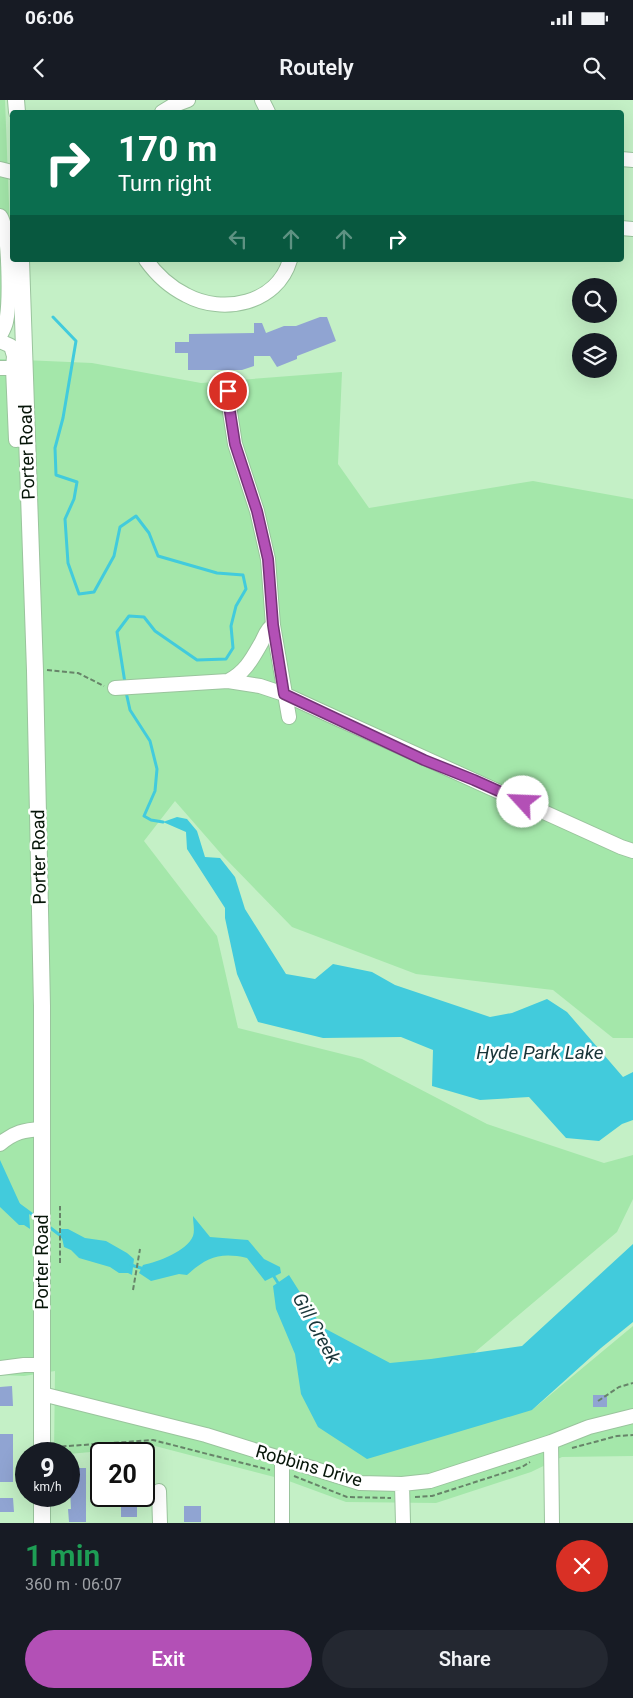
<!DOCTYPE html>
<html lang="en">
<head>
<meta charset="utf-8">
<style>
	body { margin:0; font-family:Roboto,sans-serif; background:#242831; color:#f1f3f6; height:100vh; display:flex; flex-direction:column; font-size:19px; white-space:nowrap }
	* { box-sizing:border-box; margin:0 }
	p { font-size:16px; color:#9ea1a6 }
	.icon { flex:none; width:28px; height:28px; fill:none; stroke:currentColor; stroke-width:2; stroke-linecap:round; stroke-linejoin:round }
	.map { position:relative; height:1423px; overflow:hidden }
	.panel { display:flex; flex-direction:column; background:#171b24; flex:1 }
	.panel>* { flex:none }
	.banner { position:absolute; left:10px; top:10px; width:614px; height:152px; border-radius:5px; box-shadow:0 5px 20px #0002; background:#0b6e4f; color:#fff; overflow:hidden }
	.controls { position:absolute; left:572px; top:178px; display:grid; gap:10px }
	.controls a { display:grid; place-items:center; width:45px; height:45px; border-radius:50%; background:#171b24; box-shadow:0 5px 20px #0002; font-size:25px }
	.speed { position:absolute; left:15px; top:1342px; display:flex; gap:10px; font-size:25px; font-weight:700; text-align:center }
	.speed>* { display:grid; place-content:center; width:65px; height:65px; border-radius:50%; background:#171b24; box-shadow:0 5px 20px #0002; line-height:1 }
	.speed small { font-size:12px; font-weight:400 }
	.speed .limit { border:2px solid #111; border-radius:8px; background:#fff; color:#111 }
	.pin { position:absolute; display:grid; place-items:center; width:42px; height:42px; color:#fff; margin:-21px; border:2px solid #fff; border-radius:50%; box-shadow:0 1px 5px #0007 }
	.me { position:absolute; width:55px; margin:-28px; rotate:295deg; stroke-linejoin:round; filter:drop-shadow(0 0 4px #0008) }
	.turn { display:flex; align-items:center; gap:18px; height:105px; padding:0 25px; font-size:22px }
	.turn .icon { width:65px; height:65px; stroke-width:2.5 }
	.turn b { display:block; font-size:35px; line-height:42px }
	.lanes { display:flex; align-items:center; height:48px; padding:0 25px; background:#0003; justify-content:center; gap:25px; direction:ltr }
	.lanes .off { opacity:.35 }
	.round { display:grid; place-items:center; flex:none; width:52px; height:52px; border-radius:26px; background:#242831 }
	.overview { display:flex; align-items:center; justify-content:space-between; height:85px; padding:0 25px }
	h1 { font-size:30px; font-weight:600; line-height:38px; color:#1e9e55 }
	.cta { display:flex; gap:10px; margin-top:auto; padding:10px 25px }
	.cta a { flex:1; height:58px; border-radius:30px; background:#b350b6; color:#fff; font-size:20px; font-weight:600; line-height:58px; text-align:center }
	.cta a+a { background:#242831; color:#f1f3f6 }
	.status { display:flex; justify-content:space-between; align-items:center; height:35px; padding:0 25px; background:#171b24; direction:ltr }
	.status svg { height:14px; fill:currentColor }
	header { display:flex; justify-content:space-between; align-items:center; height:65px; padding:0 25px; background:#171b24; font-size:22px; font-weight:600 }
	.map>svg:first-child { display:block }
</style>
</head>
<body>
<div class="status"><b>06:06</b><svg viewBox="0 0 49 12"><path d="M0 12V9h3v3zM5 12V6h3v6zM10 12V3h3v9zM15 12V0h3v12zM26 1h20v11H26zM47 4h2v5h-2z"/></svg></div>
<header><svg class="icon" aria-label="back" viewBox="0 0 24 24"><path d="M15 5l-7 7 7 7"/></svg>Routely<svg class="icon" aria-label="search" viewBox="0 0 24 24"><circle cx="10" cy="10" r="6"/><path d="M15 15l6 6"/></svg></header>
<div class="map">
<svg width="633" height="1423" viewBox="0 0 633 1423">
	<rect width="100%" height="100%" fill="#c4f0c6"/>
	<path fill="#a4e7aa" d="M 0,0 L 5,0 L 10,130 L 0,230 Z
		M 0,259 L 92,263 L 201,283 L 342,272 L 338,364 L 369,408 L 533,381 L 633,399 L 633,938 L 613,938 L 553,890 L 416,874 L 292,827 L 223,756 L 175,701 L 144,741 L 217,836 L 238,928 L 362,959 L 487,1024 L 604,1063 L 633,1055 L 633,1099 L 617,1132 L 443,1279 L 532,1310 L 633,1226 L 633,1356 L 562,1357 L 531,1372 L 436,1403 L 346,1402 L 286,1380 L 155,1346 L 69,1354 L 54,1354 L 55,1271 L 24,1276 L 0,1275 Z"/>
	<path fill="#42cbdc" d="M 177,717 L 187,719 L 197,731 L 205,757 L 220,758 L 235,777 L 245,809 L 286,874 L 315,879 L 333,864 L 372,872 L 395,885 L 490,917 L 512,913 L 547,899 L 567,912 L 623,977 L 633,972 L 633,1020 L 622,1024 L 599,1041 L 566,1038 L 529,997 L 480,1000 L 432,986 L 433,950 L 401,937 L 323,938 L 258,922 L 237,874 L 225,818 L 225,808 L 187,749 L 186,732 L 163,722 Z
		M 0,1060 L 21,1106 L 29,1112 L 30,1129 L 24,1125 L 19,1125 L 0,1107 Z
		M 193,1116 L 210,1137 L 248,1140 L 264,1159 L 280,1167 L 281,1173 L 265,1181 L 247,1158 C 220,1152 207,1157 187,1175 L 179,1174 L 151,1181 L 139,1173 L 143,1165 C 158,1162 187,1151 193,1136 C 195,1130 193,1123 193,1116 Z
		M 60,1129 L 68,1129 L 85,1138 L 106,1141 L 127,1153 L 134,1159 L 132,1175 L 128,1173 L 119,1173 L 110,1167 L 79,1158 L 71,1150 L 64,1147 Z
		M 633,1144 L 633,1222 L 601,1248 L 532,1310 L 367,1359 L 318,1327 L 301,1294 L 295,1254 L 276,1209 L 273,1186 L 289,1175 L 322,1227 L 390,1263 L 431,1259 L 522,1246 Z"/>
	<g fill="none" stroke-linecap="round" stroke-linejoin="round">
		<path stroke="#42cbdc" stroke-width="3" d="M 53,217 L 76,241 L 63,318 L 55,348 L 56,375 L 77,382 L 74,399 L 65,419 L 68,463 L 79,494 L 94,492 L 114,456 L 120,427 L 136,416 L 149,433 L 158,456 L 217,473 L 243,475 L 246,489 L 236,506 L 231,526 L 233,548 L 226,559 L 197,560 L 155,531 L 144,517 L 129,516 L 117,532 L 125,583
			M 126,592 L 130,610 L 150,641 L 157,669 L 155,691 L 144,716 L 151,720 L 163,722
			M 18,1104 L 37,1118
			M 48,1126 L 65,1139
			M 131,1165 L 144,1169
			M 273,1175 L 280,1186"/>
	</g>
	<path fill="#90a4d2" d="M 320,217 L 327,217 L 336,241 L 297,256 L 297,259 L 277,267 L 270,256 L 254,256 L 254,266 L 242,270 L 188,270 L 188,253 L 175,253 L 175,242 L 189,242 L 189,234 L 254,233 L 254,223 L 262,223 L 266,233 L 284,226 L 296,226 Z
		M 12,1286 L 13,1306 L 0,1306 L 0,1287 Z
		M 593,1295 L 607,1295 L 607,1307 L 593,1307 Z
		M 0,1334 L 13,1334 L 13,1382 L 0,1382 Z
		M 69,1368 L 86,1368 L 86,1422 L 69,1422 L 68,1409 L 71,1409 Z
		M 0,1398 L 13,1398 L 14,1412 L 0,1412 Z
		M 121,1403 L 137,1403 L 137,1417 L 121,1417 Z
		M 184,1406 L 201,1406 L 201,1422 L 184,1422 Z"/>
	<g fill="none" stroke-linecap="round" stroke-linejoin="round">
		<defs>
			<path id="minor" d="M 262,0 L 268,12
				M 162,12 L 172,6 L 188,0
				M 621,59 L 633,60
				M 0,69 L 12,72
				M 0,116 C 10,127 10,205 6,222 C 5,227 2,232 0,236
				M 621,128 L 633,129
				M 146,160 C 156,174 170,187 186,195 C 223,215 277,204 290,160
				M 0,241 L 11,246 L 14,256 L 13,268
				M 0,268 L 13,268 L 16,340
				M 228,291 L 228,299 L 235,344 L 257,411 L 268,459 L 273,525 L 289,617
				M 228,581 C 244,573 251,561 260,545 C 264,539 266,529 273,525
				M 115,588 L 228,581 L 260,586 L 284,594 C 396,646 509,696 621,747 L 633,751
				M 0,1044 C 14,1032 24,1030 42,1029
				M 0,1268 L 24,1265 L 42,1265
				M 42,1294 L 206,1335 L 360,1383 L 402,1384 L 430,1381 L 551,1342 L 589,1327 L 633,1316
				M 551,1342 L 552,1423
				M 282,1360 L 282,1423
				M 402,1384 L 403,1423
				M 159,1391 L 160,1423"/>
			<path id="major" d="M 16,0 L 17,12
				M 21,160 L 35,571 L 42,906 L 42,1354
				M 42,1396 L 42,1423"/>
		</defs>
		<use href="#minor" stroke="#9ac49d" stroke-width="16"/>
		<use href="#major" stroke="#9ac49d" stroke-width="18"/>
		<path stroke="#678469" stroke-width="2" stroke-dasharray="5 2.5" stroke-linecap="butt" d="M 47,570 L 78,573 L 104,586
			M 60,1163 L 60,1106
			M 133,1190 L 140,1149
			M 598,1301 L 619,1287 L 633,1283
			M 54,1347 L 153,1340 L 270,1370
			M 572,1348 L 617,1336 L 633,1335
			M 294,1376 L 347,1397 L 391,1398
			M 415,1397 L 432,1396 L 522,1367 L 530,1362"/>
		<use href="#minor" stroke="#fff" stroke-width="14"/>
		<use href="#major" stroke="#fff" stroke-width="16"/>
	</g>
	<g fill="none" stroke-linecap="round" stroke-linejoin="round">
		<defs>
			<path id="route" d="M 228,291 L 228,299 L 235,344 L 257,411 L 268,459 L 273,525 L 284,594 L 424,660 L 474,680 L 523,702"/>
		</defs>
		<use href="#route" stroke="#743476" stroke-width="12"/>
		<use href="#route" stroke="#b350b6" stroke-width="9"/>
	</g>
	<g text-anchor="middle" stroke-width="5" stroke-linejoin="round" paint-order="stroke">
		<g font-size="18" fill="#061508" stroke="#fff">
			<text transform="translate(27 352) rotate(-92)" y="6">Porter Road</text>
			<text transform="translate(39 757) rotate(-91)" y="6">Porter Road</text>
			<text transform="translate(42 1162) rotate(-90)" y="6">Porter Road</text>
			<text transform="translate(309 1366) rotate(16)" y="6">Robbins Drive</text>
		</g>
		<g font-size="19" font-style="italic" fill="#193539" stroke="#fff">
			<text x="540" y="959">Hyde Park Lake</text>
			<text transform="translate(317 1228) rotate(61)" y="7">Gill Creek</text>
		</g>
	</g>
</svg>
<div class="controls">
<a><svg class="icon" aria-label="search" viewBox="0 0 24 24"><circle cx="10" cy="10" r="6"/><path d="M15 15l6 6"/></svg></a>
<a><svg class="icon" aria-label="layers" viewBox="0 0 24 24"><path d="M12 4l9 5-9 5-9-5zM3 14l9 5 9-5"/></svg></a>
</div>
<div class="speed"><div>9<small>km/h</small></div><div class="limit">20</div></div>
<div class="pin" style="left:228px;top:291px;background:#d93025"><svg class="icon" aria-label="arrive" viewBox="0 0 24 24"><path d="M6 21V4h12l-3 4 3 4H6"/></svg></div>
<svg class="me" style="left:523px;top:702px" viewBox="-20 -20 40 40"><circle r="19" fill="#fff"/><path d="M0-13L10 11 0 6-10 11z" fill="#b350b6"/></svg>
<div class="banner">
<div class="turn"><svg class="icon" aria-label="right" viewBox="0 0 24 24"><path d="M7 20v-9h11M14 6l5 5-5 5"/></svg><div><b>170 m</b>Turn right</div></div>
<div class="lanes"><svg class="icon off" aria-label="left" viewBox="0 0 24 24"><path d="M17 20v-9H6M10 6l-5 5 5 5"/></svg><svg class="icon off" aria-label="ahead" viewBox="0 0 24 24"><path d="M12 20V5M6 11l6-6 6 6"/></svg><svg class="icon off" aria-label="ahead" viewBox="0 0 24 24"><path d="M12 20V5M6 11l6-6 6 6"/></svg><svg class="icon" aria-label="right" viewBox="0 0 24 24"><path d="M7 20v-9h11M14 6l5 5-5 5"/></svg></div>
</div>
</div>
<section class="panel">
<div class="overview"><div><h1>1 min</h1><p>360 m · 06:07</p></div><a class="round" style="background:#d93025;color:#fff"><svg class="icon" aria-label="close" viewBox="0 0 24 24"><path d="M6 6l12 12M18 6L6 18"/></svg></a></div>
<div class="cta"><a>Exit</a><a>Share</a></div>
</section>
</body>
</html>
